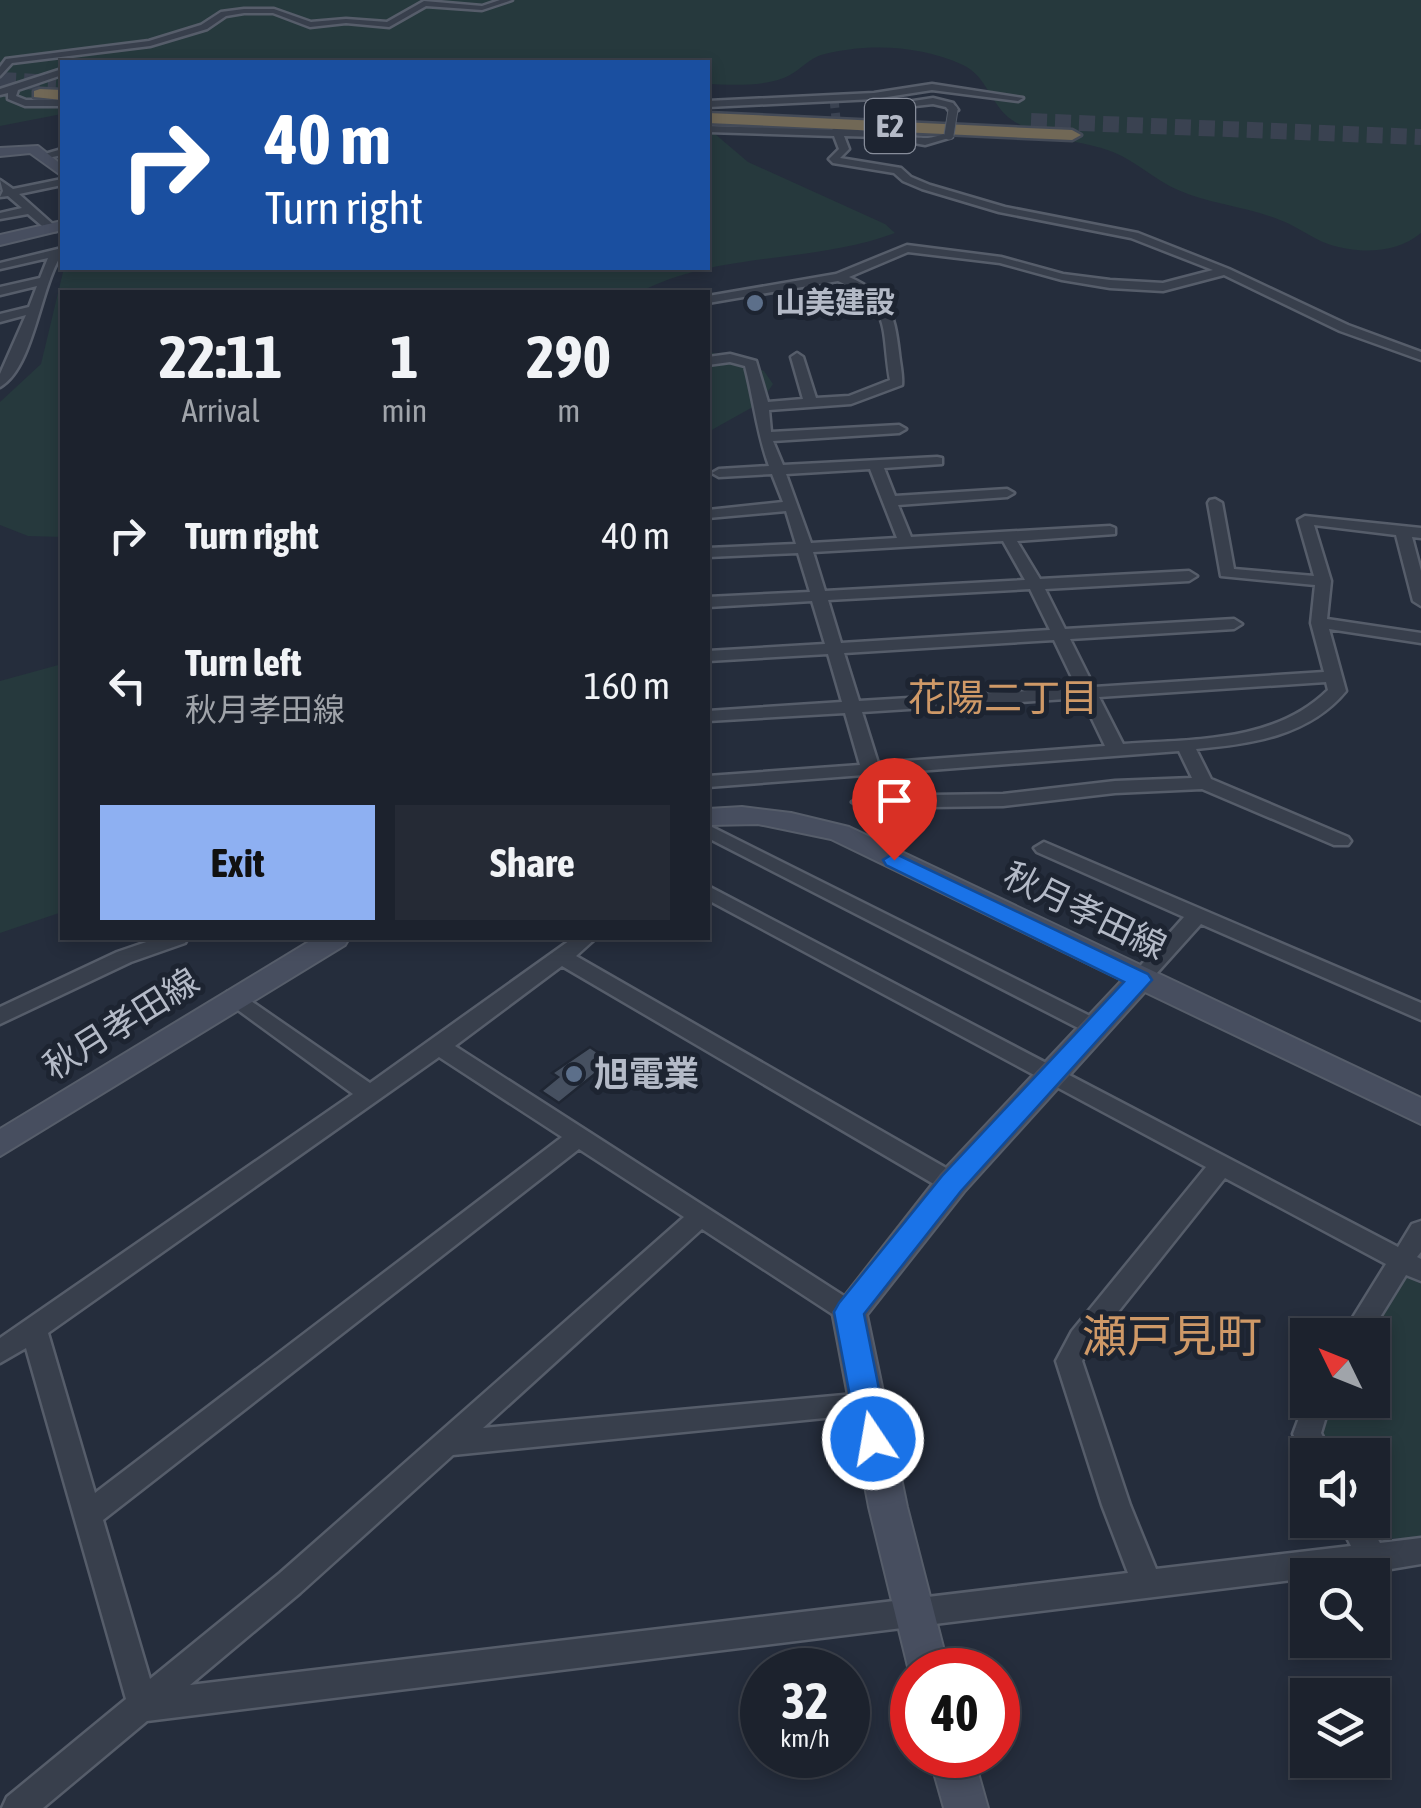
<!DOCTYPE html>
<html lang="en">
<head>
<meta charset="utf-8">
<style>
	body { margin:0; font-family:"Asap Condensed","Noto Sans JP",sans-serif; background:#252a35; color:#f1f3f6; height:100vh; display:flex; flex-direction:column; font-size:38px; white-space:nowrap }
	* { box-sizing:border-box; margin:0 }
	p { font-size:32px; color:#a0a4aa }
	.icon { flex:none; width:55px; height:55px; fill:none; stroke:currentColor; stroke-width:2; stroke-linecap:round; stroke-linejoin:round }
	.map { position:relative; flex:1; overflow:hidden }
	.drawer { position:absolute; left:60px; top:290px; width:650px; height:650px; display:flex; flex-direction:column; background:#1c222d; border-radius:0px; box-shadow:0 5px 15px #0003,0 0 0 2px #3a3f49 }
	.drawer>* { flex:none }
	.banner { position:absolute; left:60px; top:60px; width:650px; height:210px; border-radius:0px; box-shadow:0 5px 15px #0003,0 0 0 2px #3a3f49; background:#1a4fa0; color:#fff; overflow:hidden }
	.needle { width:65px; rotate:313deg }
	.controls { position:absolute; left:1290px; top:1318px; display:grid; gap:20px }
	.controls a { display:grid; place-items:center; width:100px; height:100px; border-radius:0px; background:#1c222d; box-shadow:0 5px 15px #0003,0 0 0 2px #3a3f49; font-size:50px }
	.speed { position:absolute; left:740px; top:1648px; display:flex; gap:20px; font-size:50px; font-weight:700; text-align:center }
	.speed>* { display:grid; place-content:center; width:130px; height:130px; border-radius:50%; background:#1c222d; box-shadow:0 5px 15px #0003,0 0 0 2px #3a3f49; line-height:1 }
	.speed small { font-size:25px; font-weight:400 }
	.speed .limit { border:15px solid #d22; background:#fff; color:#111 }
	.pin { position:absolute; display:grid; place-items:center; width:85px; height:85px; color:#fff; margin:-102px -42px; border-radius:50% 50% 50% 0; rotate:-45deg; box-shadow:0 0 10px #0007 }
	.pin .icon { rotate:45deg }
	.me { position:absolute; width:110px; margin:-55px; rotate:348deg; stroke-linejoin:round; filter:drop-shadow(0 0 8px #0008) }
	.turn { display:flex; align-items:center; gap:35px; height:210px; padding:0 40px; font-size:45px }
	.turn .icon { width:130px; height:130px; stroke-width:2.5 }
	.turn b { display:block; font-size:70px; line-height:85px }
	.eta { display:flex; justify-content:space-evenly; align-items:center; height:170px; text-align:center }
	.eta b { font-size:60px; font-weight:700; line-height:70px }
	.cta { display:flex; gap:20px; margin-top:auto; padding:20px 40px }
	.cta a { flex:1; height:115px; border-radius:0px; background:#8eb0f2; color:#111; font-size:40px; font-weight:700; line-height:115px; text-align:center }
	.cta a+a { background:#252a35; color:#f1f3f6 }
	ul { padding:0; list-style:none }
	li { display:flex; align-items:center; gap:30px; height:150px; padding:0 40px }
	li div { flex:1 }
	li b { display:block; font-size:38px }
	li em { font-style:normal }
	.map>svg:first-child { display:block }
</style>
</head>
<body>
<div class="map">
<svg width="1421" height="1808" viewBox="0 0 1421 1808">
	<rect width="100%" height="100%" fill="#252d3c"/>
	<path fill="#26393d" d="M 0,0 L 1421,0 L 1421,233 C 1396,254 1358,254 1328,244 C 1311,238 1297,226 1280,220 C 1248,207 1210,204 1178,190 C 1155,180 1137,162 1113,152 C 1082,140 1041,140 1012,120 C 991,106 987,76 963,65 C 920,45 866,43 821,55 C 809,59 801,69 790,75 C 768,87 732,85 708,84 L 708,62 L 62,62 L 62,114 L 0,126 Z
		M 708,128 L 748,162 L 885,224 L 895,233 C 812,264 719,251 640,292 L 62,292 L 62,537 L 28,536 L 0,525 L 0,402 L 41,364 L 64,268 L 708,268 Z
		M 708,351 L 764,371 L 773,384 L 760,403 L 708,432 Z
		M 62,664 L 62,912 L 0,933 L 0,681 Z
		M 1407,1276 L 1421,1284 L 1421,1537 L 1373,1540 L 1363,1520 L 1372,1520 L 1372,1455 L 1328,1455 L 1319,1438 L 1329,1400 L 1372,1400 L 1370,1335 Z"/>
	<path fill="#465060" stroke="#1f2633" stroke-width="2.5" d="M 590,1047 L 611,1061 L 559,1103 L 541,1091 L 558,1077 L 552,1073 Z"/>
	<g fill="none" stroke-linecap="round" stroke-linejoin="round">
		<path stroke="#3a4251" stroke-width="9" stroke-dasharray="9 5" stroke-linecap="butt" d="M 834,99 L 837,129"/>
		<path stroke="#3a4251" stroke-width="16" stroke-dasharray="16 8" stroke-linecap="butt" d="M 0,80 L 56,83
			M 1031,121 L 1421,137"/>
		<defs>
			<path id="street" d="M 500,0 L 512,0 L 482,10 L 426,6 L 389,27 L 346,23 L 310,27 L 273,13 L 244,13 L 226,16 L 207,29 L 150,46 L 12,63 L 0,76 L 0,67 L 6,59 L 149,41 L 201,25 L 221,12 L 244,9 L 274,9 L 311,22 L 346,19 L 387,22 L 424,1 L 482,6 Z
				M 62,69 L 62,75 L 18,90 L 16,96 L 26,100 L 62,100 L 62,106 L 25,106 L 8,99 L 8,93 L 0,95 L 0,89 Z
				M 932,84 L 1023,98 L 1018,101 L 932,90 L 874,99 L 708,107 L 708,101 L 874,93 Z
				M 933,98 L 953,103 L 958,110 L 950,112 L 946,107 L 933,104 L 879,110 L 874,107 Z
				M 708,126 L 832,130 L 837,126 C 842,129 920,139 928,138 C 937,137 944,133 952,133 L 952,137 L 925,145 L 880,137 L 844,136 L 849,149 L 840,158 L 901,168 L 911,177 L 930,185 L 1005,207 L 1138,233 L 1229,269 L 1348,325 L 1421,352 L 1421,360 L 1340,331 L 1224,275 L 1163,291 L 1110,288 L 1062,280 L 1000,263 L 908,252 L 849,277 C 889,295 894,311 899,353 C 900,364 903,375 902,385 L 851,404 L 769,410 L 771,432 L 899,425 L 906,429 L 899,433 L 773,441 L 783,465 L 937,457 L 942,458 L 942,464 L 884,468 L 895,496 L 1007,489 L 1014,493 L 1007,497 L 898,505 L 911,537 L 1110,526 L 1115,528 L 1115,534 L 1017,541 L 1040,579 L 1189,571 L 1197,576 L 1189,581 L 1045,589 L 1065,629 L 1234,619 L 1242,624 L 1234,629 L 1070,639 L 1094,687 L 1324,672 L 1311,623 L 1315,585 L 1221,576 L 1208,503 L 1210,500 L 1215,499 L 1222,503 L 1234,569 L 1314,576 L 1298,520 L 1305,516 L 1421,528 L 1421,538 L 1412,537 L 1421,571 L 1421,606 L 1413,601 L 1396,535 L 1314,525 L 1331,581 L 1327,619 L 1421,633 L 1421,643 L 1329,629 L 1346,691 C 1309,736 1251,744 1196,749 L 1211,779 L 1348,837 L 1351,841 L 1348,845 L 1334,845 L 1202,789 L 1115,793 L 1003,806 L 861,808 L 852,802 L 861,796 L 1003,794 L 1115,781 L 1192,778 L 1179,751 L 879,774 L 871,777 L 864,775 L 708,787 L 708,776 L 860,765 L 845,713 L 708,721 L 708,711 L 842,702 L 828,654 L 708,661 L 708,651 L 825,644 L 812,601 L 708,607 L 708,597 L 810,592 L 798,553 L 708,557 L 708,548 L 796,544 L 786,511 L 708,518 L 708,510 L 783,502 L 772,474 L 719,477 L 712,473 L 719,469 L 769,466 C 757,434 754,400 745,366 L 730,362 L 708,365 L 708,357 L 730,354 L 756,361 L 768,402 L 803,399 L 791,357 L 797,353 L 803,357 L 816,398 L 849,396 L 890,380 C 881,328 893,306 838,281 L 708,303 L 708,296 L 836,274 L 907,245 L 1001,257 L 1063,274 L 1110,280 L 1163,283 L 1213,270 L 1131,238 L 999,212 L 922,189 L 903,181 L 894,173 L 833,163 L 829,159 L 839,149 L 834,136 L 708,132 ZM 870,469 L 897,538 L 811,543 L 786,474 ZM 1003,541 L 1025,580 L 825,591 L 813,552 ZM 1030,589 L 1050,630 L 841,643 L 828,600 ZM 1054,640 L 1077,688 L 859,701 L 844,653 ZM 1326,682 L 1328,690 C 1274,743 1194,739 1123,744 L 1099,697 ZM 1082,698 L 1105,746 L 878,763 L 862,712 Z
				M 62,149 L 62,155 L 43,159 L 38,156 Z
				M 62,179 L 62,185 L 19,194 L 56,227 L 56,231 L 48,231 L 28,214 L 0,219 L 0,213 L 22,208 L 8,196 L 0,197 L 3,191 L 0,180 L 13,189 Z
				M 62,248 L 62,254 C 40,286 34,368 0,387 L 0,374 L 26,315 L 0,322 L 0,314 L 29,307 L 37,286 L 0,295 L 0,287 L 40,278 L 48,258 L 0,269 L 0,263 Z
				M 708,825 L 1102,1022 L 1105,1027 L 1102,1032 L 1086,1032 L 708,838 Z
				M 1044,842 L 1421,1003 L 1421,1020 L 1201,924 L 1147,984 L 1133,984 L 1130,979 L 1133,974 L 1184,917 L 1037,852 L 1034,848 Z
				M 708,886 L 1398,1247 L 1412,1224 L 1421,1221 L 1421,1252 L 1417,1257 L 1421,1259 L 1421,1281 L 1406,1275 L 1369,1335 L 1342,1335 L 1386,1264 L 1225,1178 L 1090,1347 L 1082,1361 L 1130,1505 L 1156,1569 L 1351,1546 L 1338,1520 L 1367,1520 L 1380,1543 L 1421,1538 L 1421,1564 L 1373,1572 L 1308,1575 L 1308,1578 L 147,1721 L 43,1808 L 2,1808 L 7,1797 L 126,1699 L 26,1348 L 0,1363 L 0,1338 L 353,1094 L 227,1002 L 224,997 L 227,992 L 235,990 L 370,1083 L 573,938 L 596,938 L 576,956 L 960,1176 L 964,1183 L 960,1190 L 952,1192 L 944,1190 L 562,966 L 455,1046 L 858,1305 L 862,1312 L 858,1319 L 849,1323 L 840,1319 L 702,1229 L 483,1428 L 866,1393 L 875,1397 L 879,1405 L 875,1413 L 453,1455 L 300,1593 L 190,1685 L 1128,1573 L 1102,1505 L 1056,1361 L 1072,1331 L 1206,1167 L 708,900 ZM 439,1057 L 562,1137 L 95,1493 L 48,1333 ZM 579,1149 L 684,1217 L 280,1573 L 150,1679 L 103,1520 Z
				M 158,938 L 188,938 L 185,943 L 131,962 L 0,1024 L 0,1007 L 117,952 Z
				M 1308,1394 L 1308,1400 L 1331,1400 L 1321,1433 L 1332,1455 L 1308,1455 L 1308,1462 L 1293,1434 Z"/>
			<path id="secondary" d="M 38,146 L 62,165 L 62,176 L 30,153 L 0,156 L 0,148 Z
				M 62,221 L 62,230 L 0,245 L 0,235 Z
				M 742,807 L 791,813 L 849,827 L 1421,1098 L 1421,1124 L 1145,992 L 964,1192 L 867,1315 L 907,1507 L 949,1670 L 912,1670 L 912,1683 L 869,1507 L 832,1312 L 940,1174 L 1122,980 L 831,839 L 758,824 L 708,825 L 708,809 Z
				M 315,938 L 349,938 L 345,945 L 0,1156 L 0,1129 Z
				M 929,1755 L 973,1755 L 988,1808 L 944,1808 Z"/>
			<path id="highway" d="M 40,89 L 62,90 L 62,100 L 34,97 L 34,91 Z
				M 708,113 L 1072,130 L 1081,135 L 1072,140 L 708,123 Z"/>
		</defs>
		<use href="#street" stroke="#565d6a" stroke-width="5"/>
		<use href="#secondary" stroke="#565d6a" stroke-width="4"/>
		<use href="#highway" stroke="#434a57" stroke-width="5"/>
		<use href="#street" fill="#383f4c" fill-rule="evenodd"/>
		<use href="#secondary" fill="#474e5f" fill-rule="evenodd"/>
		<use href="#highway" fill="#716856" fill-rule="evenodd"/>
		<defs>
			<path id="street-bridge" d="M 949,135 L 953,110"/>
		</defs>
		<use href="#street-bridge" stroke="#565d6a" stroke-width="11" stroke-linecap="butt"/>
		<use href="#street-bridge" stroke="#383f4c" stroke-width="9"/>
	</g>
	<path fill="#1a73e8" stroke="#114b97" stroke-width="2.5" d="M 894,853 L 1148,974 L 1152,980 L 961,1191 L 864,1314 L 889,1439 L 884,1448 L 873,1452 L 862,1448 L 858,1439 L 834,1312 L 839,1303 L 942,1176 L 1124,982 L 886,865 L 883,860 Z"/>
	<g fill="#5c6f8a" stroke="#1d2431" stroke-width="4">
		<circle cx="755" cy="303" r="10"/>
		<circle cx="574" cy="1074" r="10"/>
	</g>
	<g text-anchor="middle" stroke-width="10" stroke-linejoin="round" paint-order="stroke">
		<g font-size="30" font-weight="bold" fill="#b4bac7" stroke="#1d2431" text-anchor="start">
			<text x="775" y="313">山美建設</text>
		</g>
		<rect fill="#1d2431" stroke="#878d9a" stroke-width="2.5" x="865" y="99" width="50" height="54" rx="8"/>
		<g font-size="32" font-weight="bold" fill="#b4bac7">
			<text x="890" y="137">E2</text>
		</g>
		<g font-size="35" fill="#b4bac7" stroke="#1d2431">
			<text transform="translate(1085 911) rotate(26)" y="12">秋月孝田線</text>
			<text transform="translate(121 1024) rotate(-32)" y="12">秋月孝田線</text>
		</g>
		<g font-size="35" font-weight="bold" fill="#b4bac7" stroke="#1d2431" text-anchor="start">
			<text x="594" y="1086">旭電業</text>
		</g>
		<g font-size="38" fill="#cf9967" stroke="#1d2431">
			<text x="1003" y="711">花陽二丁目</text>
		</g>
		<g font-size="45" fill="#cf9967" stroke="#1d2431">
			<text x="1172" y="1352">瀬戸見町</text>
		</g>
	</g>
</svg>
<div class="controls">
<a><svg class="needle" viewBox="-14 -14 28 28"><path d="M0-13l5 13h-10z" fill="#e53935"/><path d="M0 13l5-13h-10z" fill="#a0a4aa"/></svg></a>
<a><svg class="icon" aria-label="sound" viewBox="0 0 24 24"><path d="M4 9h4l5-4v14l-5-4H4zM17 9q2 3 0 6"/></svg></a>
<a><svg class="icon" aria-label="search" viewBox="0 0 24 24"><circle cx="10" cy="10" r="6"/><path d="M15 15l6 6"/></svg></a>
<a><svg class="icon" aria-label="layers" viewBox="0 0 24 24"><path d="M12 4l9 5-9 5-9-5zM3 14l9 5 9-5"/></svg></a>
</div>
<div class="speed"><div>32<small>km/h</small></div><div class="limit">40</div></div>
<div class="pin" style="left:894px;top:860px;background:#d93025"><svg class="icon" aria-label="arrive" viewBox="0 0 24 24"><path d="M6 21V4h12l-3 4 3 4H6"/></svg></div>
<svg class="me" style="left:873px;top:1439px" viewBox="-20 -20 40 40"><circle r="17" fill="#1a73e8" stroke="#fff" stroke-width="3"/><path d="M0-11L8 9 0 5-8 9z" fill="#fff"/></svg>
<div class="banner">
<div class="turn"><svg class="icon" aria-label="right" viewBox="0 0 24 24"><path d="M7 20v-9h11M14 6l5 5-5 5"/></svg><div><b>40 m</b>Turn right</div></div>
</div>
<section class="drawer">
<div class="eta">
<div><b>22:11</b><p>Arrival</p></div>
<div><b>1</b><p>min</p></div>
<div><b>290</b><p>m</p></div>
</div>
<ul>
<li><svg class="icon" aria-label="right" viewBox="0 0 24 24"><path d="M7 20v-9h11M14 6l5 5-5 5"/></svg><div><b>Turn right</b></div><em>40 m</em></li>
<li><svg class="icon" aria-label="left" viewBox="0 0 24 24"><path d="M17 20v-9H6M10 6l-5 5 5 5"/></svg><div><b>Turn left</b><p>秋月孝田線</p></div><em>160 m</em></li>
</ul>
<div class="cta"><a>Exit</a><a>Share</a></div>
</section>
</div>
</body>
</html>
